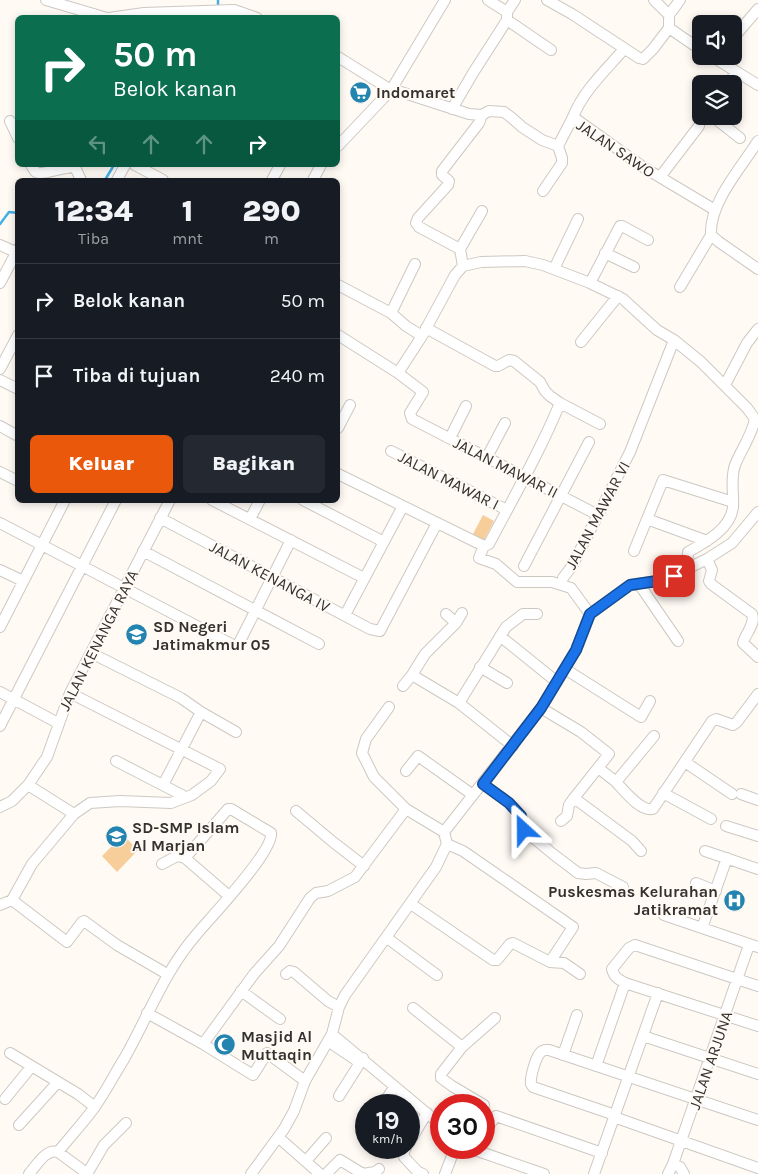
<!DOCTYPE html>
<html lang="id">
<head>
<meta charset="utf-8">
<style>
	body { margin:0; font-family:Karla,sans-serif; background:#242831; color:#f1f3f6; height:100vh; display:flex; flex-direction:column; font-size:19px; white-space:nowrap }
	* { box-sizing:border-box; margin:0 }
	p { font-size:16px; color:#9ea1a6 }
	.icon { flex:none; width:28px; height:28px; fill:none; stroke:currentColor; stroke-width:2; stroke-linecap:round; stroke-linejoin:round }
	.map { position:relative; flex:1; overflow:hidden }
	.panel { position:absolute; left:15px; top:178px; width:325px; height:325px; display:flex; flex-direction:column; background:#171b24; border-radius:8px; box-shadow:0 2px 8px #0003 }
	.panel>* { flex:none }
	.banner { position:absolute; left:15px; top:15px; width:325px; height:152px; border-radius:8px; box-shadow:0 2px 8px #0003; background:#0b6e4f; color:#fff; overflow:hidden }
	.controls { position:absolute; left:692px; top:15px; display:grid; gap:10px }
	.controls a { display:grid; place-items:center; width:50px; height:50px; border-radius:8px; background:#171b24; box-shadow:0 2px 8px #0003; font-size:25px }
	.speed { position:absolute; left:355px; top:1094px; display:flex; gap:10px; font-size:25px; font-weight:700; text-align:center }
	.speed>* { display:grid; place-content:center; width:65px; height:65px; border-radius:50%; background:#171b24; box-shadow:0 2px 8px #0003; line-height:1 }
	.speed small { font-size:12px; font-weight:400 }
	.speed .limit { border:8px solid #d22; background:#fff; color:#111 }
	.pin { position:absolute; display:grid; place-items:center; width:42px; height:42px; color:#fff; margin:-21px; border-radius:10px; box-shadow:0 2px 8px #0006 }
	.me { position:absolute; width:55px; margin:-28px; rotate:336deg; stroke-linejoin:round; filter:drop-shadow(0 0 4px #0008) }
	.turn { display:flex; align-items:center; gap:18px; height:105px; padding:0 15px; font-size:22px }
	.turn .icon { width:65px; height:65px; stroke-width:2.5 }
	.turn b { display:block; font-size:35px; line-height:42px }
	.lanes { display:flex; align-items:center; height:48px; padding:0 15px; background:#0003; justify-content:center; gap:25px; direction:ltr }
	.lanes .off { opacity:.35 }
	.eta { display:flex; justify-content:space-evenly; align-items:center; height:85px; text-align:center }
	.eta b { font-size:30px; font-weight:800; line-height:35px }
	.primary-button { display:flex; gap:10px; margin-top:auto; padding:10px 15px }
	.primary-button a { flex:1; height:58px; border-radius:8px; background:#ea580c; color:#fff; font-size:20px; font-weight:800; line-height:58px; text-align:center }
	.primary-button a+a { background:#242831; color:#f1f3f6 }
	ul { padding:0; list-style:none }
	li { display:flex; align-items:center; gap:15px; height:75px; padding:0 15px; border-top:1px solid #363941 }
	li div { flex:1 }
	li b { display:block; font-size:19px }
	li em { font-style:normal }
	.map>svg:first-child { display:block }
</style>
</head>
<body>
<div class="map">
<svg width="758" height="1174" viewBox="0 0 758 1174">
	<rect width="100%" height="100%" fill="#fffaf4"/>
	<path fill="#f7cd99" d="M 483,515 L 494,521 L 484,540 L 473,534 Z
		M 123,835 L 138,850 L 117,872 L 102,856 Z"/>
	<g fill="none" stroke-linecap="round" stroke-linejoin="round">
		<path stroke="#43b0e5" stroke-width="2.5" d="M 218,9 L 218,0
			M 105,180 L 114,165
			M 0,224 L 9,212 L 18,213"/>
		<defs>
			<path id="minor" d="M 46,0 L 107,18
				M 488,0 L 507,12
				M 547,0 L 572,14 L 639,58 L 643,59 L 653,49 L 669,28 L 669,15 L 680,0
				M 654,0 L 669,15
				M 507,12 L 515,0
				M 109,18 L 144,13 L 234,10 L 257,18
				M 507,20 L 551,50
				M 669,28 L 701,50
				M 734,37 L 758,9
				M 711,56 L 758,85
				M 338,57 L 391,90 L 401,92 L 469,114 L 482,115 L 489,111 L 504,112 L 512,118 L 522,127 L 542,140 L 558,146 L 573,117 L 643,167 L 715,210
				M 729,84 L 735,73
				M 452,109 L 473,73 L 507,20 L 507,12
				M 712,116 L 740,138
				M 573,117 C 583,91 606,70 624,49
				M 10,121 L 18,138
				M 758,141 C 741,168 709,203 711,235 L 719,242 L 758,269
				M 338,146 L 391,90 L 445,0
				M 31,165 C 32,166 34,171 36,172 C 41,176 66,166 75,167
				M 135,165 L 163,180
				M 75,167 L 81,180
				M 660,177 L 699,126
				M 117,180 L 125,165
				M 272,180 L 280,165
				M 313,180 L 321,165
				M 543,191 L 562,163 L 562,158 L 558,146
				M 0,245 L 18,253
				M 460,249 L 482,211
				M 605,253 L 634,267
				M 463,266 L 460,249 L 419,227 L 416,223 L 418,218 L 448,185 L 449,181 L 442,175 L 442,171 L 479,123 L 482,115
				M 554,269 L 578,219
				M 0,283 L 18,249
				M 590,283 L 620,226 L 622,226 L 648,240
				M 338,285 L 391,313 L 406,326 L 422,336
				M 680,287 L 711,235
				M 391,313 L 415,264
				M 426,328 L 495,366 L 498,366 L 509,360 L 514,361 L 540,382 L 545,391 L 550,396 L 560,403 L 600,424
				M 338,335 L 398,373 L 423,392 L 410,413 L 412,419 L 598,515
				M 581,342 L 618,296
				M 0,369 L 18,335
				M 398,373 L 422,336 L 455,275 L 463,266 L 481,262 L 525,261 L 543,265 L 590,283 L 623,299 L 657,330 L 674,340 L 701,362 L 747,408 L 755,419 C 752,435 741,450 735,465 C 730,480 734,493 733,507 C 731,529 704,543 688,552 L 687,568
				M 0,380 L 18,389
				M 725,385 L 747,343 L 758,329
				M 560,403 C 540,452 513,498 489,544 L 484,546 L 479,558 L 496,564 L 517,582 L 552,582 L 571,588 L 590,614
				M 0,426 L 18,436
				M 338,428 L 350,405
				M 450,438 L 466,406
				M 391,451 L 507,510
				M 487,457 L 505,423
				M 0,472 L 18,481
				M 338,474 L 484,546
				M 212,500 L 364,578
				M 303,500 L 384,542
				M 160,518 L 370,629 L 380,631 L 437,523
				M 250,519 L 260,500
				M 647,519 L 707,541
				M 0,523 L 233,645 L 238,645 L 291,540
				M 143,551 L 319,644
				M 634,551 L 663,480 L 733,502
				M 707,559 L 712,570 L 709,581 L 711,584 L 752,614 C 756,624 745,634 743,643 L 758,657
				M 524,566 L 589,442
				M 0,570 L 23,581
				M 563,578 L 572,566 L 630,452 L 674,340
				M 639,584 L 678,641
				M 462,613 L 456,623 L 425,654 L 412,675 L 459,703 L 513,746
				M 446,614 L 456,623
				M 345,615 L 403,506
				M 0,627 L 65,500
				M 500,636 L 557,682
				M 91,653 L 181,698 L 201,712 L 236,732
				M 480,667 L 507,683
				M 565,669 L 641,717 L 650,701
				M 403,686 L 412,675
				M 0,692 L 58,723
				M 459,703 L 506,627 L 523,614 L 537,614
				M 389,707 L 366,739 L 362,753 L 374,777 L 406,809 L 444,832
				M 541,708 L 581,732 L 609,754 L 574,798 L 632,841 L 641,851
				M 0,726 L 116,500
				M 116,761 L 182,795
				M 685,762 L 732,794
				M 599,768 C 604,773 610,777 615,781 C 623,789 640,812 653,809 L 712,721 L 716,719 L 733,725 L 737,722 L 758,694
				M 406,771 L 418,756 L 473,795
				M 616,782 L 654,736
				M 483,784 L 509,803 L 521,816 L 524,830 L 553,854 L 578,873 L 586,874 L 596,873 L 623,887
				M 28,785 L 74,814
				M 163,785 L 201,712
				M 663,793 L 711,819
				M 741,794 L 758,800
				M 0,807 L 12,801 L 28,785 L 47,757 L 70,693 L 170,500
				M 296,811 L 333,842 L 364,866
				M 561,821 L 567,816 L 569,805 L 574,798
				M 726,826 L 758,836
				M 447,844 L 463,851 L 573,927 L 550,962
				M 705,851 L 758,869
				M 162,864 L 177,856 L 185,858 L 229,896
				M 696,883 L 716,891
				M 12,900 L 67,942 L 82,922 L 84,921 L 117,945 L 167,974
				M 411,904 L 493,960 L 497,960 L 510,944 L 513,943 L 550,962 L 564,963 L 580,974
				M 0,905 L 12,900 L 32,864 L 74,814 L 90,803 L 120,801 L 171,803 L 192,795 L 211,781 L 220,769 L 70,693
				M 664,915 L 758,947
				M 702,928 L 727,858
				M 387,938 L 437,975
				M 286,974 L 290,971 L 294,972 L 328,1001 L 339,1007
				M 758,986 L 635,945 L 629,948 L 612,969 C 614,977 618,979 625,983 L 758,1026
				M 241,991 L 280,1019
				M 413,1008 L 462,1047
				M 147,1013 L 203,1044 L 253,1075 L 267,1053 L 305,1081
				M 332,1034 L 441,1125
				M 643,1036 L 758,1074
				M 328,1041 L 356,1060
				M 203,1044 L 254,974 L 279,946 L 310,898 L 316,893 L 328,891 L 355,877 L 406,809
				M 10,1053 L 78,1094 L 95,1107
				M 563,1055 L 577,1015
				M 596,1066 L 625,983
				M 339,1096 L 363,1058
				M 5,1099 L 31,1067
				M 383,1105 L 394,1087
				M 484,1105 L 452,1086 L 441,1078 L 441,1074 L 462,1047 L 495,1018
				M 615,1115 L 533,1087 L 531,1084 C 530,1077 536,1056 541,1052 C 544,1049 546,1050 549,1050 L 758,1120
				M 614,1117 L 758,1168
				M 19,1125 L 58,1082
				M 484,1132 L 496,1116 L 602,1153
				M 278,1137 L 320,1174
				M 409,1143 L 427,1113
				M 406,1148 L 404,1151 L 404,1157 L 418,1172 L 423,1174
				M 469,1148 L 544,1174
				M 58,1152 C 70,1137 83,1123 94,1108 C 105,1093 114,1075 124,1059 C 148,1017 164,972 196,935 C 210,918 274,851 271,833 L 231,809 L 228,809 L 185,858
				M 58,1152 L 88,1174
				M 306,1161 L 326,1138
				M 673,1164 L 680,1167 L 684,1174
				M 29,1174 C 36,1166 46,1148 58,1152
				M 87,1174 L 104,1145 L 126,1123
				M 251,1174 L 284,1129 L 294,1111 L 305,1081 L 332,1034 L 339,1007 L 345,995 L 436,867 L 447,844 L 444,832 L 541,708 L 576,650 L 590,614 L 630,585 L 664,580 L 707,559 L 732,543 L 758,512
				M 326,1174 L 340,1160 L 363,1174 L 375,1172 L 379,1169
				M 445,1174 L 455,1148
				M 594,1174 L 658,993
				M 668,1174 L 673,1164 L 749,945"/>
		</defs>
		<use href="#minor" stroke="#cdc8c2" stroke-width="12"/>
		<use href="#minor" stroke="#fff" stroke-width="10"/>
	</g>
	<g fill="none" stroke-linecap="round" stroke-linejoin="round">
		<defs>
			<path id="route" d="M 524,830 L 521,816 L 509,803 L 483,784 L 541,708 L 576,650 L 590,614 L 630,585 L 664,580 L 674,576"/>
		</defs>
		<use href="#route" stroke="#114b97" stroke-width="12"/>
		<use href="#route" stroke="#1a73e8" stroke-width="9"/>
	</g>
	<defs>
		<symbol id="supermarket-disc" viewBox="-11 -11 22 22"><circle r="9.5" fill="#2484b0" stroke="#fffaf4"/><path d="M-6-5.5h2.5l.6 2H6L4.5 2H-2.5L-4.4-4H-6ZM-1.5 3.2a1.3 1.3 0 1 0 .1 0ZM3 3.2a1.3 1.3 0 1 0 .1 0Z" fill="#fff"/></symbol>
		<symbol id="school-disc" viewBox="-11 -11 22 22"><circle r="9.5" fill="#2484b0" stroke="#fffaf4"/><path d="M0-5L7-2L0 1L-7-2ZM-4 1L0 2.5L4 1V4Q0 6-4 4Z" fill="#fff"/></symbol>
		<symbol id="hospital-disc" viewBox="-11 -11 22 22"><circle r="9.5" fill="#2484b0" stroke="#fffaf4"/><path d="M-5-5h3v3.5h4V-5h3V5h-3V1.5h-4V5h-3Z" fill="#fff"/></symbol>
		<symbol id="mosque-disc" viewBox="-11 -11 22 22"><circle r="9.5" fill="#2484b0" stroke="#fffaf4"/><path d="M3.5-4.9A6 6 0 1 0 3.5 4.9A5 5 0 1 1 3.5-4.9Z" fill="#fff"/></symbol>
	</defs>
	<g fill-rule="evenodd">
		<use href="#supermarket-disc" x="348" y="80" width="25" height="25"/>
		<use href="#school-disc" x="124" y="622" width="25" height="25"/>
		<use href="#school-disc" x="104" y="824" width="25" height="25"/>
		<use href="#hospital-disc" x="722" y="888" width="25" height="25"/>
		<use href="#mosque-disc" x="212" y="1032" width="25" height="25"/>
	</g>
	<g text-anchor="middle" stroke-width="4" stroke-linejoin="round" paint-order="stroke">
		<g font-size="16" font-weight="bold" fill="#343230" stroke="#fffaf4" text-anchor="start">
			<text x="376" y="98">Indomaret</text>
			<text x="153" y="632">SD Negeri<tspan x="153" dy="18">Jatimakmur 05</tspan></text>
			<text x="132" y="833">SD-SMP Islam<tspan x="132" dy="18">Al Marjan</tspan></text>
			<text x="718" y="897" text-anchor="end">Puskesmas Kelurahan<tspan x="718" dy="18">Jatikramat</tspan></text>
			<text x="241" y="1042">Masjid Al<tspan x="241" dy="18">Muttaqin</tspan></text>
		</g>
		<g font-size="16" fill="#343230" stroke="#fffaf4">
			<text transform="translate(616 148) rotate(34)" y="6">JALAN SAWO</text>
			<text transform="translate(506 467) rotate(27)" y="6">JALAN MAWAR II</text>
			<text transform="translate(449 480) rotate(27)" y="6">JALAN MAWAR I</text>
			<text transform="translate(597 515) rotate(-62)" y="6">JALAN MAWAR VI</text>
			<text transform="translate(270 576) rotate(28)" y="6">JALAN KENANGA IV</text>
			<text transform="translate(98 640) rotate(-63)" y="6">JALAN KENANGA RAYA</text>
			<text transform="translate(710 1060) rotate(-71)" y="6">JALAN ARJUNA</text>
		</g>
	</g>
</svg>
<div class="controls">
<a><svg class="icon" aria-label="sound" viewBox="0 0 24 24"><path d="M4 9h4l5-4v14l-5-4H4zM17 9q2 3 0 6"/></svg></a>
<a><svg class="icon" aria-label="layers" viewBox="0 0 24 24"><path d="M12 4l9 5-9 5-9-5zM3 14l9 5 9-5"/></svg></a>
</div>
<div class="speed"><div>19<small>km/h</small></div><div class="limit">30</div></div>
<div class="pin" style="left:674px;top:576px;background:#d93025"><svg class="icon" aria-label="arrive" viewBox="0 0 24 24"><path d="M6 21V4h12l-3 4 3 4H6"/></svg></div>
<svg class="me" style="left:524px;top:830px" viewBox="-20 -20 40 40"><path d="M0-17L14 15 0 8-14 15z" fill="#1a73e8" stroke="#fff" stroke-width="4"/></svg>
<div class="banner">
<div class="turn"><svg class="icon" aria-label="right" viewBox="0 0 24 24"><path d="M7 20v-9h11M14 6l5 5-5 5"/></svg><div><b>50 m</b>Belok kanan</div></div>
<div class="lanes"><svg class="icon off" aria-label="left" viewBox="0 0 24 24"><path d="M17 20v-9H6M10 6l-5 5 5 5"/></svg><svg class="icon off" aria-label="ahead" viewBox="0 0 24 24"><path d="M12 20V5M6 11l6-6 6 6"/></svg><svg class="icon off" aria-label="ahead" viewBox="0 0 24 24"><path d="M12 20V5M6 11l6-6 6 6"/></svg><svg class="icon" aria-label="right" viewBox="0 0 24 24"><path d="M7 20v-9h11M14 6l5 5-5 5"/></svg></div>
</div>
<section class="panel">
<div class="eta">
<div><b>12:34</b><p>Tiba</p></div>
<div><b>1</b><p>mnt</p></div>
<div><b>290</b><p>m</p></div>
</div>
<ul>
<li><svg class="icon" aria-label="right" viewBox="0 0 24 24"><path d="M7 20v-9h11M14 6l5 5-5 5"/></svg><div><b>Belok kanan</b></div><em>50 m</em></li>
<li><svg class="icon" aria-label="arrive" viewBox="0 0 24 24"><path d="M6 21V4h12l-3 4 3 4H6"/></svg><div><b>Tiba di tujuan</b></div><em>240 m</em></li>
</ul>
<div class="primary-button"><a>Keluar</a><a>Bagikan</a></div>
</section>
</div>
</body>
</html>
